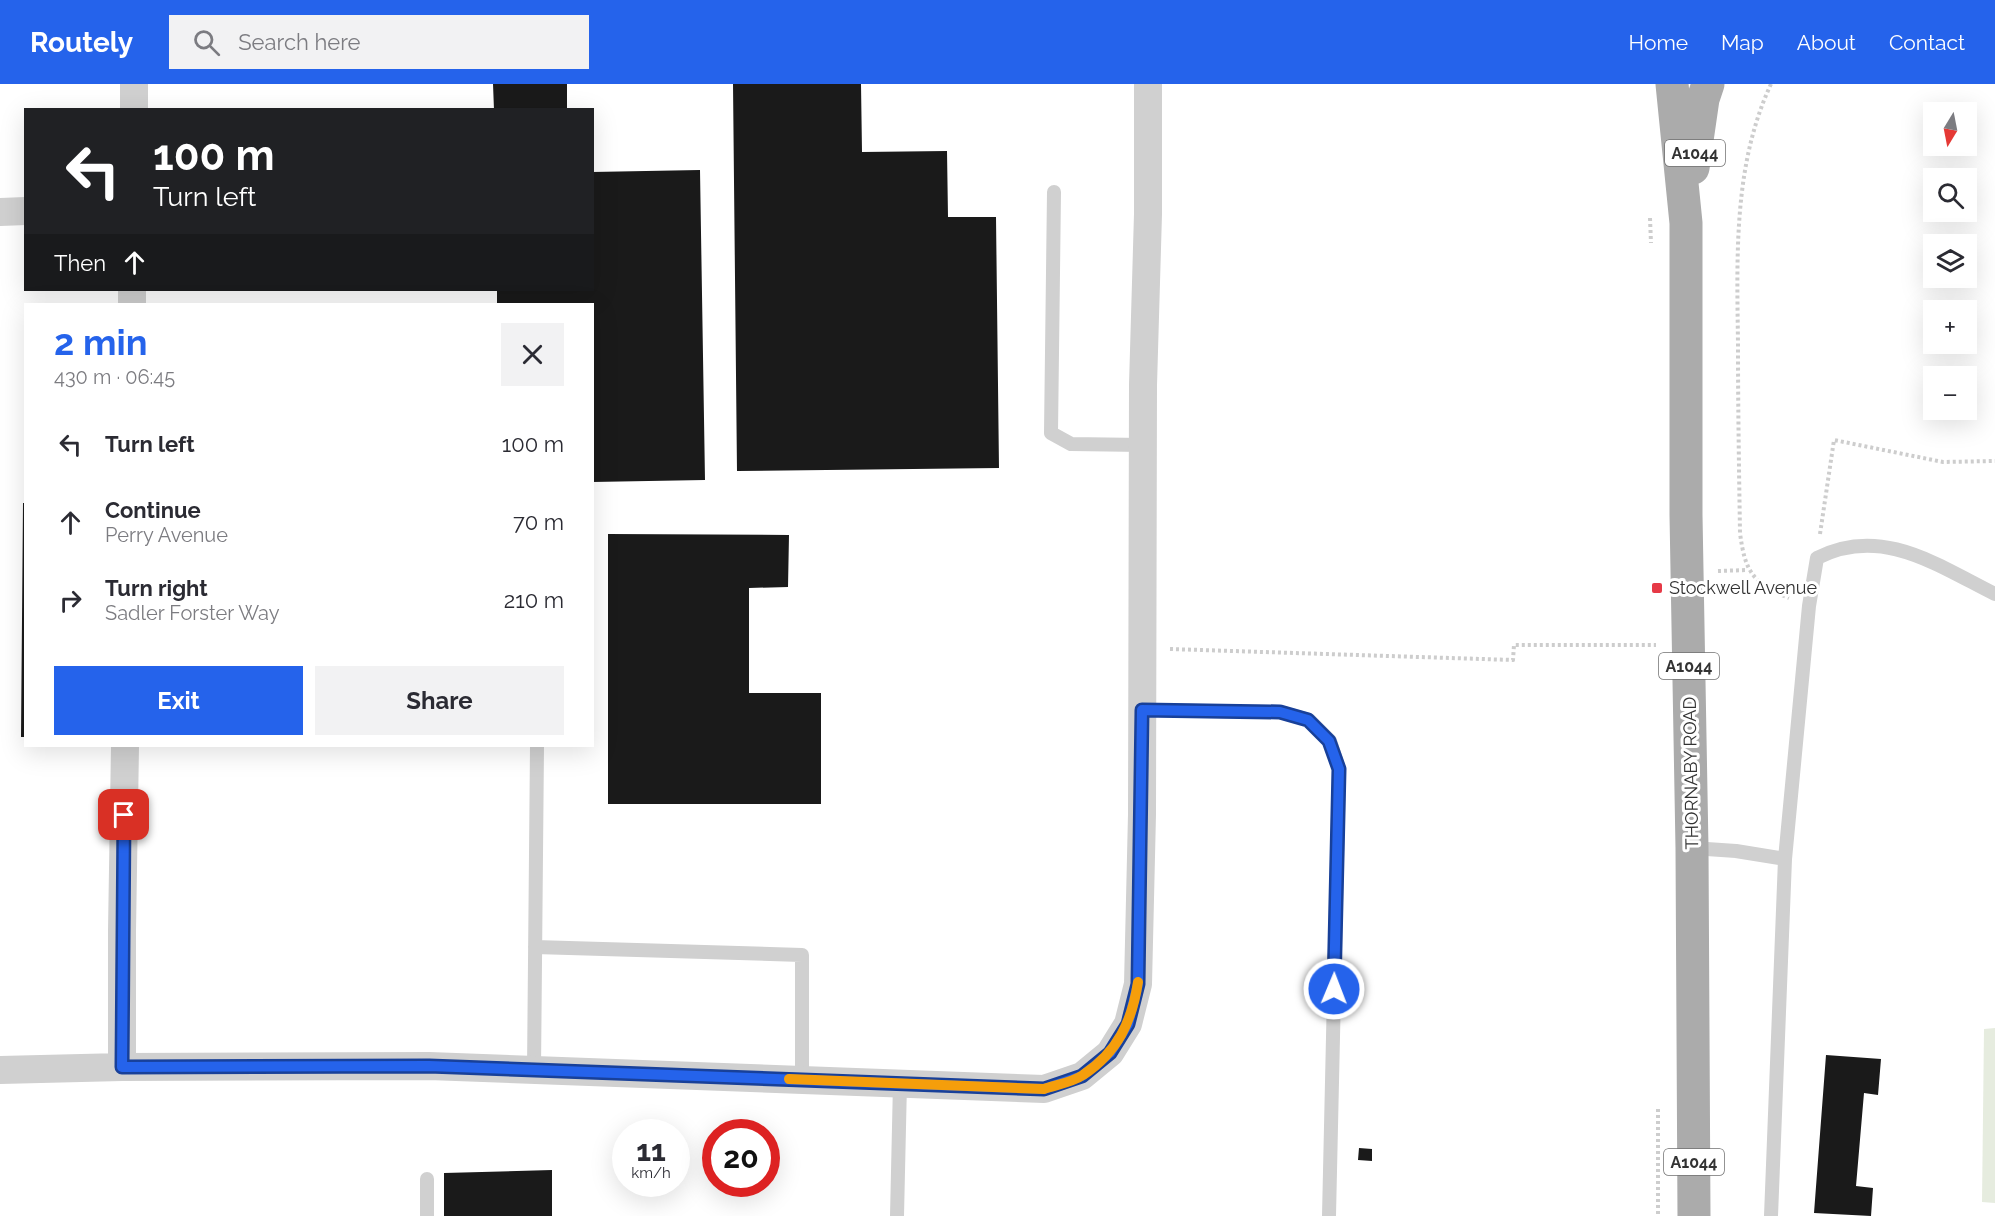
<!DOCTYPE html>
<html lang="en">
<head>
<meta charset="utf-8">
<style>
	body { margin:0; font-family:Raleway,sans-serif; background:#f2f2f3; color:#2b2b33; height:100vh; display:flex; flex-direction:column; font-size:22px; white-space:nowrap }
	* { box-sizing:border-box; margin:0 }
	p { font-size:20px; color:#7c7c81 }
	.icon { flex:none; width:33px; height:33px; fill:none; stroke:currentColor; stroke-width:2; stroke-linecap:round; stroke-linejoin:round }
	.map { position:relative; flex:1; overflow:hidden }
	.details { position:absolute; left:24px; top:219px; width:570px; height:444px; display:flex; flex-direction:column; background:#fff; border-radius:0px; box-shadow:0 6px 24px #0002 }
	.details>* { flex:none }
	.guide { position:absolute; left:24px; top:24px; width:570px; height:183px; border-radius:0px; box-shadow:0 6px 24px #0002; background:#202124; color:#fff; overflow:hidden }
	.needle { width:39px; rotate:190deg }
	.tools { position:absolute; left:1923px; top:18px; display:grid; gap:12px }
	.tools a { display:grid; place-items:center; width:54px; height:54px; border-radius:0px; background:#fff; box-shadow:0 6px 24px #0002; font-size:30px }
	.speed { position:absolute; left:612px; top:1035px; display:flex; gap:12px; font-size:30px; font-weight:700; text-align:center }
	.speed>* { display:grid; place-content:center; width:78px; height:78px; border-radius:50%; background:#fff; box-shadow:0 6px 24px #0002; line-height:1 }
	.speed small { font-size:15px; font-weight:400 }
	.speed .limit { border:9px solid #d22; background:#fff; color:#111 }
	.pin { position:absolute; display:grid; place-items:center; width:51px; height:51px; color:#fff; margin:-26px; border-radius:12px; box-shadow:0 3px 9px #0006 }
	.me { position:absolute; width:66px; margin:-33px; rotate:1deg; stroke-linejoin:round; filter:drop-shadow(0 0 4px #0008) }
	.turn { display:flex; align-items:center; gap:21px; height:126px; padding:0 30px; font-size:27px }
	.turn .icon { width:78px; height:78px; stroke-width:2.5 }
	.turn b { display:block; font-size:42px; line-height:51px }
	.then { display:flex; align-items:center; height:57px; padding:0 30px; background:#0003; gap:12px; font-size:22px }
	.round { display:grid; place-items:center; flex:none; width:63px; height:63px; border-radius:0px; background:#f2f2f3 }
	.summary { display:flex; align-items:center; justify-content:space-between; height:102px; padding:0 30px }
	h1 { font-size:36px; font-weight:700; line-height:45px; color:#2563eb }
	.action { display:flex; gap:12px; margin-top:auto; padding:12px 30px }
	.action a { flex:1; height:69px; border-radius:0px; background:#2563eb; color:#fff; font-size:24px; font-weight:700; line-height:69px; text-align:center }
	.action a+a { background:#f2f2f3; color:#2b2b33 }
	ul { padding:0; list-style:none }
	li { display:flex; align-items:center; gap:18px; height:78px; padding:0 30px }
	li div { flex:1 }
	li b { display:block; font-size:22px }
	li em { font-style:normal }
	header { display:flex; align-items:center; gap:36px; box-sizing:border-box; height:84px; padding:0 30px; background:#2563eb; color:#fff }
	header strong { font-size:28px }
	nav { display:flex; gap:33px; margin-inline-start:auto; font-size:21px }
	.search { width:420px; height:54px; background:#f2f2f3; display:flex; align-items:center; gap:15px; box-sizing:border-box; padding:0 21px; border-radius:0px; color:#7c7c81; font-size:22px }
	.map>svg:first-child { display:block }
</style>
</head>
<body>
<header>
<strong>Routely</strong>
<div class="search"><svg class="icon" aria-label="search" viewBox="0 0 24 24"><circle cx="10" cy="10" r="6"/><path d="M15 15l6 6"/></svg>Search here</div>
<nav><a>Home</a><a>Map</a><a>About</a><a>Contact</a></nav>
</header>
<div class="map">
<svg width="1995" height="1132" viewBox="0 0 1995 1132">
	<rect width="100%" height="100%" fill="#fff"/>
	<path fill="#e6ecdf" d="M 1995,944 L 1995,1119 L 1982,1118 L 1984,945 Z"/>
	<path fill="#1a1a1a" d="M 493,0 L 567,0 L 567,26 L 494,26 Z
		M 733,0 L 861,0 L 862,68 L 947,67 L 948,133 L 996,133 L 999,384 L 737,387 Z
		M 700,86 L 705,396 L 592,398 L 592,220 L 497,220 L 497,206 L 592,206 L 592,88 Z
		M 23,419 L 26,419 L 26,653 L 21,653 Z
		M 608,450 L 789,451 L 788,503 L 749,504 L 749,609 L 821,609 L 821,720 L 608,720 Z
		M 1826,971 L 1881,975 L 1878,1011 L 1864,1009 L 1856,1102 L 1873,1104 L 1871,1132 L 1814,1129 Z
		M 1359,1064 L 1372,1065 L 1372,1077 L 1358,1076 Z
		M 552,1086 L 552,1132 L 444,1132 L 444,1089 Z"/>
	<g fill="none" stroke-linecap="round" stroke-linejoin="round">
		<path stroke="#cdcdcd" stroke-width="4" stroke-dasharray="3 3" stroke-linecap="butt" d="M 1771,0 C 1733,82 1737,173 1738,261 C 1738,324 1739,386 1740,449 C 1745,487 1752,499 1789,514
			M 1650,134 L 1651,159
			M 1820,450 L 1834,356 L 1943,378 L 1995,377
			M 1718,487 L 1748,486
			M 1170,565 L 1513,576 L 1514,561 L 1656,561
			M 1658,1025 L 1658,1132"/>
		<path stroke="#d0d0d0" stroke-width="14" d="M 1054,108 L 1051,349 L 1071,360 L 1143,361
			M 1142,626 L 1280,628 L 1309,636 L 1330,657 L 1339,685 L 1329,1132
			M 1692,764 L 1736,767 L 1785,775
			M 535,863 L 802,871 L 802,995
			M 534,986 L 537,662
			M 427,1095 L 427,1132
			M 897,1132 L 900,999
			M 1771,1132 L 1785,775 L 1809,522 L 1817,474 C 1881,441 1937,481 1995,510"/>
		<path stroke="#d0d0d0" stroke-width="28" d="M 134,26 L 134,0
			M 0,128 L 26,127
			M 132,220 L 132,206
			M 122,983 L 122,847 L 125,662
			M 0,986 L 122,983 L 429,982 L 1044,1005 L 1082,992 L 1110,969 L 1128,940 L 1138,900 L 1142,730 L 1143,301 L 1148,130 L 1148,0"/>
		<path stroke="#ababab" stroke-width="33" d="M 1672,0 L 1686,139 L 1686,431 L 1692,764 L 1694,1132
			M 1693,84 L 1703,15 L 1708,0"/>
	</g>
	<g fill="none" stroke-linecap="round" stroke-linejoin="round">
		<defs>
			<path id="route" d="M 124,731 L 122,983 L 429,982 L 1044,1005 L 1082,992 L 1110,969 L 1128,940 L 1138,900 L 1142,626 L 1280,628 L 1308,636 L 1329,657 L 1339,685 L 1334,905"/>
		</defs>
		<use href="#route" stroke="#184099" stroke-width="15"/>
		<use href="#route" stroke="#2563eb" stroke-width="10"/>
		<path stroke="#f59e0b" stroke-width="10" d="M 789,995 L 1044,1005 C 1056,1001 1073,998 1083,991 C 1118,968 1132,937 1138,898"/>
	</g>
	<rect fill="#e63946" stroke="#fff" stroke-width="2" x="1651" y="498" width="12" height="12" rx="3"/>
	<g text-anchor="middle" stroke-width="6" stroke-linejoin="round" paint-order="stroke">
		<g fill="#fff" stroke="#707070" stroke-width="1.5">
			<rect x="1665" y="56" width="60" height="26" rx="4.5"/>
			<rect x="1659" y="569" width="60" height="26" rx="4.5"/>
			<rect x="1664" y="1065" width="60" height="26" rx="4.5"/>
		</g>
		<g font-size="16" font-weight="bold" fill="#333">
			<text x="1695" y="75">A1044</text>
			<text x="1689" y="588">A1044</text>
			<text x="1694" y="1084">A1044</text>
		</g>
		<g font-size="18" fill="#333" stroke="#fff" text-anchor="start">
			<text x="1669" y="510">Stockwell Avenue</text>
		</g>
		<g font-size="18" fill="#333" stroke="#fff">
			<text transform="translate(1691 689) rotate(-91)" y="6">THORNABY ROAD</text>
		</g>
	</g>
</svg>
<div class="tools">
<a><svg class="needle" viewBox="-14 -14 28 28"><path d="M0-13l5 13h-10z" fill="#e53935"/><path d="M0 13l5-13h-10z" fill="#7c7c81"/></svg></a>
<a><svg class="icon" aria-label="search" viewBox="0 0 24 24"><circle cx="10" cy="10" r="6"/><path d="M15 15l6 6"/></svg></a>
<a><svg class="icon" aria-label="layers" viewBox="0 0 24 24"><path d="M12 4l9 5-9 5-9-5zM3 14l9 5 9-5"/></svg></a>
<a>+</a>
<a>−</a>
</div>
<div class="speed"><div>11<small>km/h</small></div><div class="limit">20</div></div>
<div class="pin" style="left:124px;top:731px;background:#d93025"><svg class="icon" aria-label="arrive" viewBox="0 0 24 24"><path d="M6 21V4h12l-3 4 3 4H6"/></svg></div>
<svg class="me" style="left:1334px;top:905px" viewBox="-20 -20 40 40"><circle r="17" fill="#2563eb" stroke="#fff" stroke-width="3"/><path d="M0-11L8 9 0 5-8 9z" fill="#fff"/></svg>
<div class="guide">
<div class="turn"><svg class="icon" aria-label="left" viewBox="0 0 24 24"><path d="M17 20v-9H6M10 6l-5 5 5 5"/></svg><div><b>100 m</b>Turn left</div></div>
<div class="then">Then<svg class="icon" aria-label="ahead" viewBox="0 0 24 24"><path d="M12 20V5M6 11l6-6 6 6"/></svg></div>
</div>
<section class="details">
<div class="summary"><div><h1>2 min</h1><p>430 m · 06:45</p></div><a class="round"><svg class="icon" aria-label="close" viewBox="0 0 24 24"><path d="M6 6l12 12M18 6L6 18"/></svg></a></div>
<ul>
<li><svg class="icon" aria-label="left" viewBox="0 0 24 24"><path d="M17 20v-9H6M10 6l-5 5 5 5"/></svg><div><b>Turn left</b></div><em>100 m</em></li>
<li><svg class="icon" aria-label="ahead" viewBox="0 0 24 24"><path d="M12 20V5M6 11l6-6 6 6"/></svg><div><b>Continue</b><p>Perry Avenue</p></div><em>70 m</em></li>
<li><svg class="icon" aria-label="right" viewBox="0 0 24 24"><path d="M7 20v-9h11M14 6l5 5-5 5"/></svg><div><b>Turn right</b><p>Sadler Forster Way</p></div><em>210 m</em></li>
</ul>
<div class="action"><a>Exit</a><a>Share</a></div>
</section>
</div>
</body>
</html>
